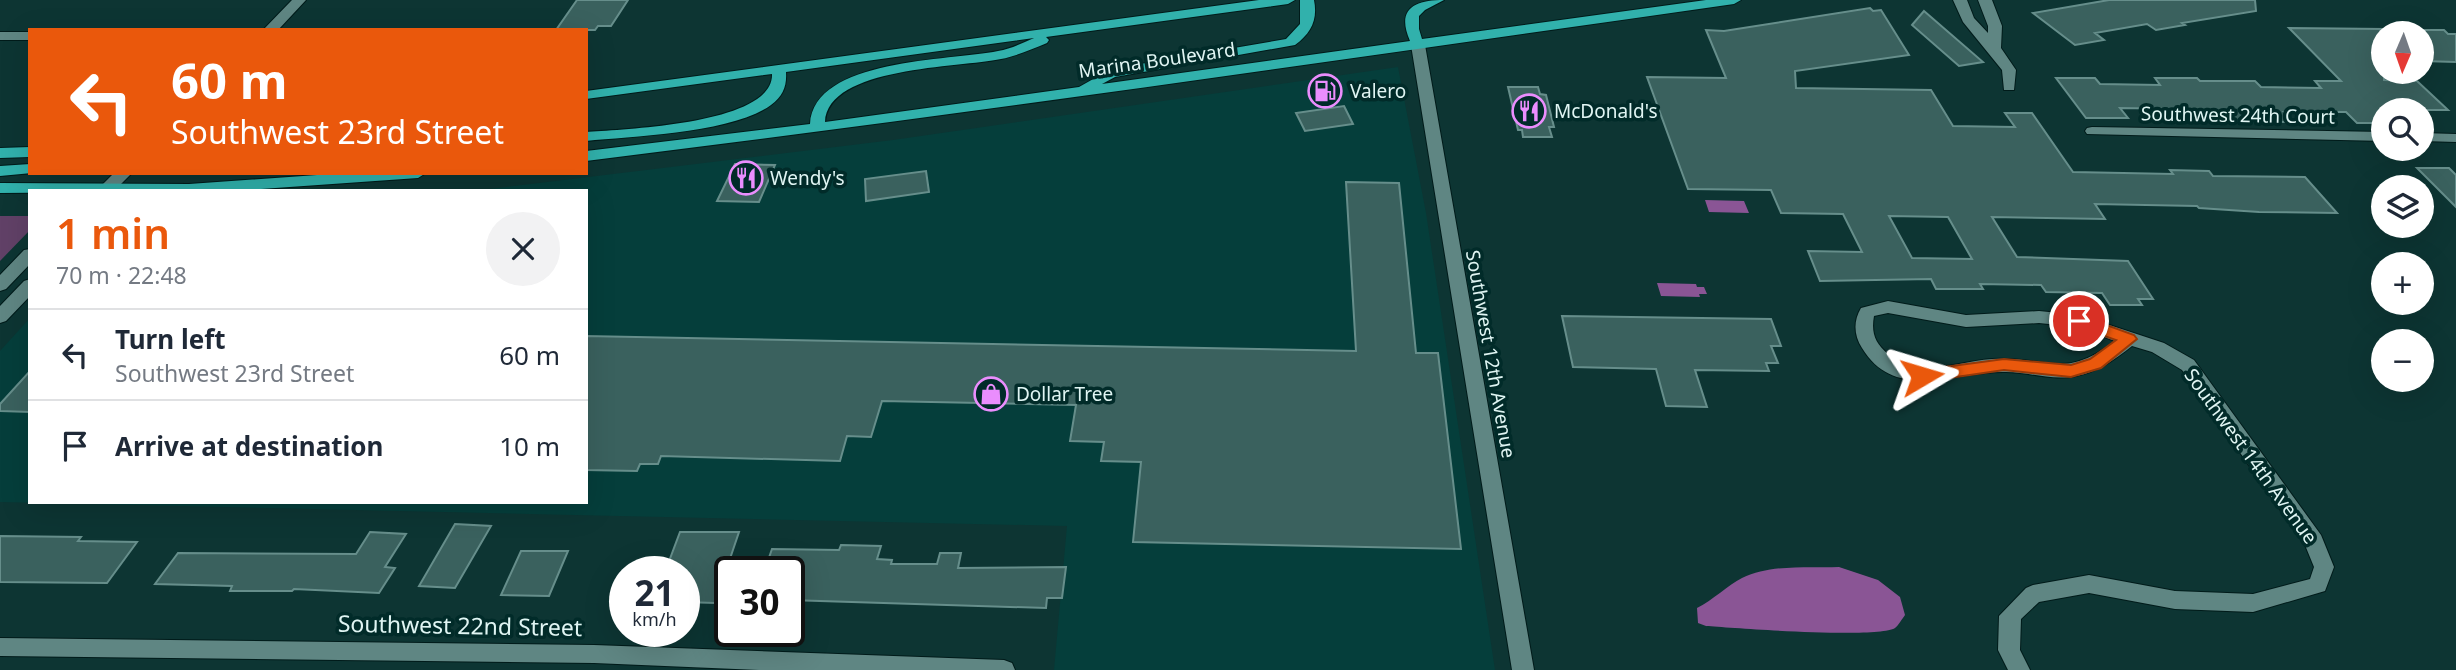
<!DOCTYPE html>
<html lang="en">
<head>
<meta charset="utf-8">
<style>
	body { margin:0; font-family:"Noto Sans",sans-serif; background:#f2f2f3; color:#1f2937; height:100vh; display:flex; flex-direction:column; font-size:26px; white-space:nowrap }
	* { box-sizing:border-box; margin:0 }
	p { font-size:23px; color:#747a83 }
	.icon { flex:none; width:38px; height:38px; fill:none; stroke:currentColor; stroke-width:2; stroke-linecap:round; stroke-linejoin:round }
	.map { position:relative; flex:1; overflow:hidden }
	.details { position:absolute; left:28px; top:189px; width:560px; height:315px; display:flex; flex-direction:column; background:#fff; border-radius:0px; box-shadow:0 7px 28px #0002 }
	.details>* { flex:none }
	.top-card { position:absolute; left:28px; top:28px; width:560px; height:147px; border-radius:0px; box-shadow:0 7px 28px #0002; background:#ea580c; color:#fff; overflow:hidden }
	.needle { width:46px; rotate:182deg }
	.tools { position:absolute; left:2371px; top:21px; display:grid; gap:14px }
	.tools a { display:grid; place-items:center; width:63px; height:63px; border-radius:50%; background:#fff; box-shadow:0 7px 28px #0002; font-size:35px }
	.speed { position:absolute; left:609px; top:556px; display:flex; gap:14px; font-size:35px; font-weight:700; text-align:center }
	.speed>* { display:grid; place-content:center; width:91px; height:91px; border-radius:50%; background:#fff; box-shadow:0 7px 28px #0002; line-height:1 }
	.speed small { font-size:18px; font-weight:400 }
	.speed .limit { border:4px solid #111; border-radius:10px; background:#fff; color:#111 }
	.pin { position:absolute; display:grid; place-items:center; width:60px; height:60px; color:#fff; margin:-30px; border:4px solid #fff; border-radius:50%; box-shadow:0 2px 7px #0007 }
	.me { position:absolute; width:77px; margin:-38px; rotate:83deg; stroke-linejoin:round; filter:drop-shadow(0 0 5px #0008) }
	.turn { display:flex; align-items:center; gap:24px; height:147px; padding:0 28px; font-size:32px }
	.turn .icon { width:91px; height:91px; stroke-width:2.5 }
	.turn b { display:block; font-size:49px; line-height:60px }
	.round { display:grid; place-items:center; flex:none; width:74px; height:74px; border-radius:37px; background:#f2f2f3 }
	.overview { display:flex; align-items:center; justify-content:space-between; height:119px; padding:0 28px }
	h1 { font-size:42px; font-weight:600; line-height:52px; color:#ea580c }
	ul { padding:0; list-style:none }
	li { display:flex; align-items:center; gap:21px; height:91px; padding:0 28px; border-top:2px solid #e0e1e3 }
	li div { flex:1 }
	li b { display:block; font-size:26px }
	li em { font-style:normal }
	.map>svg:first-child { display:block }
</style>
</head>
<body>
<div class="map">
<svg width="2456" height="670" viewBox="0 0 2456 670">
	<rect width="100%" height="100%" fill="#0d3533"/>
	<path fill="#053e3b" d="M 1398,67 L 1426,213 L 1495,670 L 1054,670 L 1067,526 L 0,502 L 0,351 L 30,318 L 30,502 L 586,502 L 586,191 L 474,191 L 893,140 Z"/>
	<path fill="#614167" d="M 0,216 L 30,216 L 30,230 L 0,261 Z"/>
	<path fill="#8a5595" d="M 1705,200 L 1744,201 L 1749,213 L 1709,212 Z
		M 1657,283 L 1696,284 L 1697,287 L 1704,287 L 1707,294 L 1699,294 L 1700,297 L 1661,296 Z
		M 1839,567 L 1878,580 L 1900,597 L 1905,615 C 1902,619 1898,626 1895,628 C 1877,639 1735,628 1706,626 L 1698,623 L 1697,608 C 1713,600 1728,585 1742,578 C 1771,564 1808,568 1839,567 Z"/>
	<path fill="#3a615e" stroke="#668e8b" stroke-width="2" fill-rule="evenodd" d="M 577,0 L 628,0 L 611,26 L 598,26 L 595,30 L 556,30 Z
		M 2109,0 L 2255,0 L 2256,11 L 2182,23 L 2185,25 L 2156,30 L 2147,24 L 2095,33 L 2104,40 L 2075,45 L 2033,13 Z
		M 1870,8 L 1873,11 L 1881,10 L 1909,55 L 1795,71 L 1796,88 L 1931,90 L 1953,126 L 2015,127 L 2005,113 L 2032,113 L 2073,172 L 2173,174 L 2170,170 L 2209,171 L 2213,176 L 2305,177 L 2337,213 L 2259,212 L 2199,208 L 2197,206 L 2095,204 L 2105,219 L 1992,217 L 2017,257 L 2128,261 L 2153,299 L 2138,299 L 2142,305 L 2110,305 L 2102,293 L 2046,292 L 2041,285 L 1980,284 L 1983,289 L 1936,289 L 1931,279 L 1820,281 L 1808,251 L 1862,252 L 1843,214 L 1781,213 L 1771,190 L 1688,189 L 1647,77 L 1726,78 L 1706,30 L 1724,31 ZM 1889,216 L 1948,217 L 1972,259 L 1912,258 Z
		M 1924,11 L 1983,62 L 1959,66 L 1912,25 Z
		M 2289,28 L 2384,29 L 2384,80 L 2417,81 L 2448,110 L 2384,110 L 2384,123 L 2357,123 L 2346,112 L 2284,112 L 2293,122 L 2190,120 L 2181,109 L 2120,108 L 2128,118 L 2086,118 L 2056,78 L 2095,78 L 2100,84 L 2160,85 L 2155,78 L 2197,78 L 2200,81 L 2255,81 L 2261,87 L 2321,88 L 2315,81 L 2341,81 Z
		M 2422,30 L 2444,30 L 2448,34 L 2456,34 L 2456,62 L 2422,61 Z
		M 1508,87 L 1538,87 L 1540,94 L 1546,95 L 1554,127 L 1549,127 L 1552,137 L 1523,137 L 1522,130 L 1518,130 Z
		M 1344,106 L 1353,124 L 1305,131 L 1296,113 Z
		M 735,164 L 775,165 L 759,202 L 717,201 Z
		M 2417,168 L 2449,168 L 2456,175 L 2456,207 Z
		M 926,171 L 929,192 L 866,201 L 865,179 Z
		M 1346,182 L 1399,183 L 1416,353 L 1438,353 L 1461,549 L 1133,542 L 1141,462 L 1101,461 L 1104,442 L 1070,441 L 1076,405 L 882,401 L 871,437 L 847,436 L 840,461 L 661,456 L 658,464 L 640,464 L 637,471 L 586,470 L 586,336 L 1356,351 Z
		M 1562,316 L 1771,319 L 1781,346 L 1771,346 L 1778,363 L 1766,363 L 1769,371 L 1695,370 L 1707,407 L 1666,406 L 1656,369 L 1573,367 Z
		M 30,371 L 30,412 L 0,411 L 0,404 Z
		M 455,524 L 491,526 L 455,588 L 419,586 Z
		M 370,532 L 406,534 L 385,567 L 395,568 L 379,593 L 294,589 L 292,591 L 230,591 L 232,586 L 155,584 L 178,553 L 356,554 Z
		M 680,532 L 739,532 L 715,603 L 684,602 L 684,572 L 665,572 Z
		M 0,536 L 81,537 L 78,541 L 137,542 L 107,583 L 0,582 Z
		M 841,545 L 881,546 L 877,559 L 892,560 L 891,564 L 937,564 L 940,553 L 961,553 L 958,568 L 1066,567 L 1062,598 L 1047,598 L 1046,608 L 789,600 L 789,572 L 764,572 L 772,549 L 839,550 Z
		M 521,551 L 568,551 L 549,596 L 501,595 Z"/>
	<g fill="none" stroke-linecap="round" stroke-linejoin="round">
		<defs>
			<path id="minor" d="M 292,0 L 306,0 L 278,30 L 263,30 Z
				M 1953,0 L 1967,0 L 1974,18 L 1988,33 L 1988,26 L 1978,0 L 1992,0 L 2002,26 L 2001,48 L 2016,70 L 2014,90 L 2004,90 L 2002,70 L 1963,22 Z
				M 0,32 L 30,32 L 30,40 L 0,40 Z
				M 1418,41 L 1425,45 L 1534,670 L 1512,670 L 1411,45 Z
				M 2092,127 L 2384,132 L 2384,141 L 2087,134 L 2085,131 L 2087,128 Z
				M 2422,133 L 2456,134 L 2456,142 L 2422,141 Z
				M 114,173 L 132,173 L 114,191 L 96,191 Z
				M 30,249 L 30,264 L 6,289 L 0,291 L 0,275 L 24,250 Z
				M 30,279 L 30,296 L 6,321 L 0,323 L 0,306 L 24,281 Z
				M 1888,301 L 1966,315 L 2039,311 L 2079,315 L 2164,343 L 2194,360 L 2321,535 L 2334,567 L 2325,591 L 2253,612 L 2175,609 L 2089,593 L 2039,602 L 2021,619 L 2020,650 L 2030,670 L 2008,670 L 1998,650 L 1999,616 L 2026,588 L 2033,585 L 2089,575 L 2175,591 L 2253,594 L 2310,579 L 2314,567 L 2305,545 L 2182,370 L 2152,352 L 2132,346 C 2114,360 2098,372 2076,376 C 2052,381 2029,372 2006,372 C 1957,370 1896,404 1862,348 C 1854,336 1853,321 1861,308 ZM 1888,313 L 1966,327 L 2039,323 L 2077,327 L 2115,341 C 2063,381 2048,356 1992,359 C 1956,361 1919,381 1888,354 C 1875,343 1871,333 1874,316 Z
				M 0,638 L 594,645 L 1004,660 L 1012,663 L 1015,670 L 759,670 L 594,663 L 0,656 Z"/>
			<path id="primary" d="M 1259,0 L 1295,0 L 1288,4 L 1046,37 L 1049,40 L 1047,43 C 1032,49 1017,56 1001,59 C 959,68 828,66 825,122 L 1079,87 L 1111,69 L 1286,39 L 1300,24 L 1300,0 L 1314,0 C 1318,20 1311,33 1295,45 L 1115,77 L 1102,84 L 1410,41 C 1396,9 1414,0 1444,0 L 1425,10 L 1419,16 L 1419,29 L 1422,39 L 1706,0 L 1741,0 L 1734,4 C 1352,58 970,114 586,161 L 586,151 L 810,124 C 814,58 949,61 998,51 C 1011,49 1022,43 1034,38 L 786,72 C 787,86 783,96 771,105 C 733,133 634,136 586,141 L 586,132 C 624,129 774,124 772,74 L 586,99 L 586,91 Z
				M 30,147 L 30,157 L 0,158 L 0,148 Z
				M 30,164 L 30,173 L 32,173 L 0,176 L 0,166 Z
				M 345,173 L 426,173 L 418,178 L 234,191 L 0,193 L 0,183 L 189,184 Z"/>
		</defs>
		<use href="#minor" stroke="#001b1a" stroke-width="2"/>
		<use href="#primary" stroke="#001b1a" stroke-width="2"/>
		<use href="#minor" fill="#5f8683" fill-rule="evenodd"/>
		<use href="#primary" fill="#31b1ac" fill-rule="evenodd"/>
	</g>
	<path fill="#ea580c" stroke="#983908" stroke-width="2" d="M 2079,315 L 2134,335 L 2137,339 L 2101,368 L 2071,377 L 2004,370 L 1922,382 L 1914,376 L 1922,370 L 2004,359 L 2071,365 L 2090,359 L 2116,340 L 2073,325 L 2071,321 Z"/>
	<defs>
		<symbol id="fuel-ring" viewBox="-11 -11 22 22"><circle r="9.5" fill="#012b29" stroke="#ea8dfd" stroke-width="1.5"/><path d="M-5.5-6h7V0h2V4h1.3V-2.5L3-4.5l.8-.8L6-3V5H2.5V1h-1V6h-7ZM-4.2-4.7v3.2H.2V-4.7Z" fill="#ea8dfd"/></symbol>
		<symbol id="restaurant-ring" viewBox="-11 -11 22 22"><circle r="9.5" fill="#012b29" stroke="#ea8dfd" stroke-width="1.5"/><path d="M-5-6h1v4h1v-4h1v4h1v-4h1v5L-1.5 .5V6h-2V.5L-5-1ZM5-6V6H3V1.5H1.5Q1.5-4 5-6Z" fill="#ea8dfd"/></symbol>
		<symbol id="shop-ring" viewBox="-11 -11 22 22"><circle r="9.5" fill="#012b29" stroke="#ea8dfd" stroke-width="1.5"/><path d="M-5-2.5h2.3a2.7 3.5 0 0 1 5.4 0H5L5.5 6h-11ZM-1.5-2.5h3a1.5 2.3 0 0 0-3 0Z" fill="#ea8dfd"/></symbol>
	</defs>
	<g fill-rule="evenodd">
		<use href="#fuel-ring" x="1306" y="72" width="38" height="38"/>
		<use href="#restaurant-ring" x="1510" y="92" width="38" height="38"/>
		<use href="#restaurant-ring" x="727" y="159" width="38" height="38"/>
		<use href="#shop-ring" x="972" y="375" width="38" height="38"/>
	</g>
	<g text-anchor="middle" stroke-width="7" stroke-linejoin="round" paint-order="stroke">
		<g font-size="19" fill="#e0f5f3" stroke="#012b29">
			<text transform="translate(1157 60) rotate(-8)" y="7">Marina Boulevard</text>
			<text transform="translate(2238 115) rotate(1)" y="7">Southwest 24th Court</text>
			<text transform="translate(1491 354) rotate(80)" y="7">Southwest 12th Avenue</text>
			<text transform="translate(2251 456) rotate(54)" y="7">Southwest 14th Avenue</text>
		</g>
		<g font-size="19" fill="#e0f5f3" stroke="#012b29" text-anchor="start">
			<text x="1350" y="98">Valero</text>
			<text x="1554" y="118">McDonald's</text>
			<text x="770" y="185">Wendy's</text>
			<text x="1016" y="401">Dollar Tree</text>
		</g>
		<g font-size="23" fill="#e0f5f3" stroke="#012b29">
			<text transform="translate(460 626) rotate(1)" y="8">Southwest 22nd Street</text>
		</g>
	</g>
</svg>
<div class="tools">
<a><svg class="needle" viewBox="-14 -14 28 28"><path d="M0-13l5 13h-10z" fill="#e53935"/><path d="M0 13l5-13h-10z" fill="#747a83"/></svg></a>
<a><svg class="icon" aria-label="search" viewBox="0 0 24 24"><circle cx="10" cy="10" r="6"/><path d="M15 15l6 6"/></svg></a>
<a><svg class="icon" aria-label="layers" viewBox="0 0 24 24"><path d="M12 4l9 5-9 5-9-5zM3 14l9 5 9-5"/></svg></a>
<a>+</a>
<a>−</a>
</div>
<div class="speed"><div>21<small>km/h</small></div><div class="limit">30</div></div>
<div class="pin" style="left:2079px;top:321px;background:#d93025"><svg class="icon" aria-label="arrive" viewBox="0 0 24 24"><path d="M6 21V4h12l-3 4 3 4H6"/></svg></div>
<svg class="me" style="left:1922px;top:376px" viewBox="-20 -20 40 40"><path d="M0-17L14 15 0 8-14 15z" fill="#ea580c" stroke="#fff" stroke-width="4"/></svg>
<div class="top-card">
<div class="turn"><svg class="icon" aria-label="left" viewBox="0 0 24 24"><path d="M17 20v-9H6M10 6l-5 5 5 5"/></svg><div><b>60 m</b>Southwest 23rd Street</div></div>
</div>
<section class="details">
<div class="overview"><div><h1>1 min</h1><p>70 m · 22:48</p></div><a class="round"><svg class="icon" aria-label="close" viewBox="0 0 24 24"><path d="M6 6l12 12M18 6L6 18"/></svg></a></div>
<ul>
<li><svg class="icon" aria-label="left" viewBox="0 0 24 24"><path d="M17 20v-9H6M10 6l-5 5 5 5"/></svg><div><b>Turn left</b><p>Southwest 23rd Street</p></div><em>60 m</em></li>
<li><svg class="icon" aria-label="arrive" viewBox="0 0 24 24"><path d="M6 21V4h12l-3 4 3 4H6"/></svg><div><b>Arrive at destination</b></div><em>10 m</em></li>
</ul>
</section>
</div>
</body>
</html>
